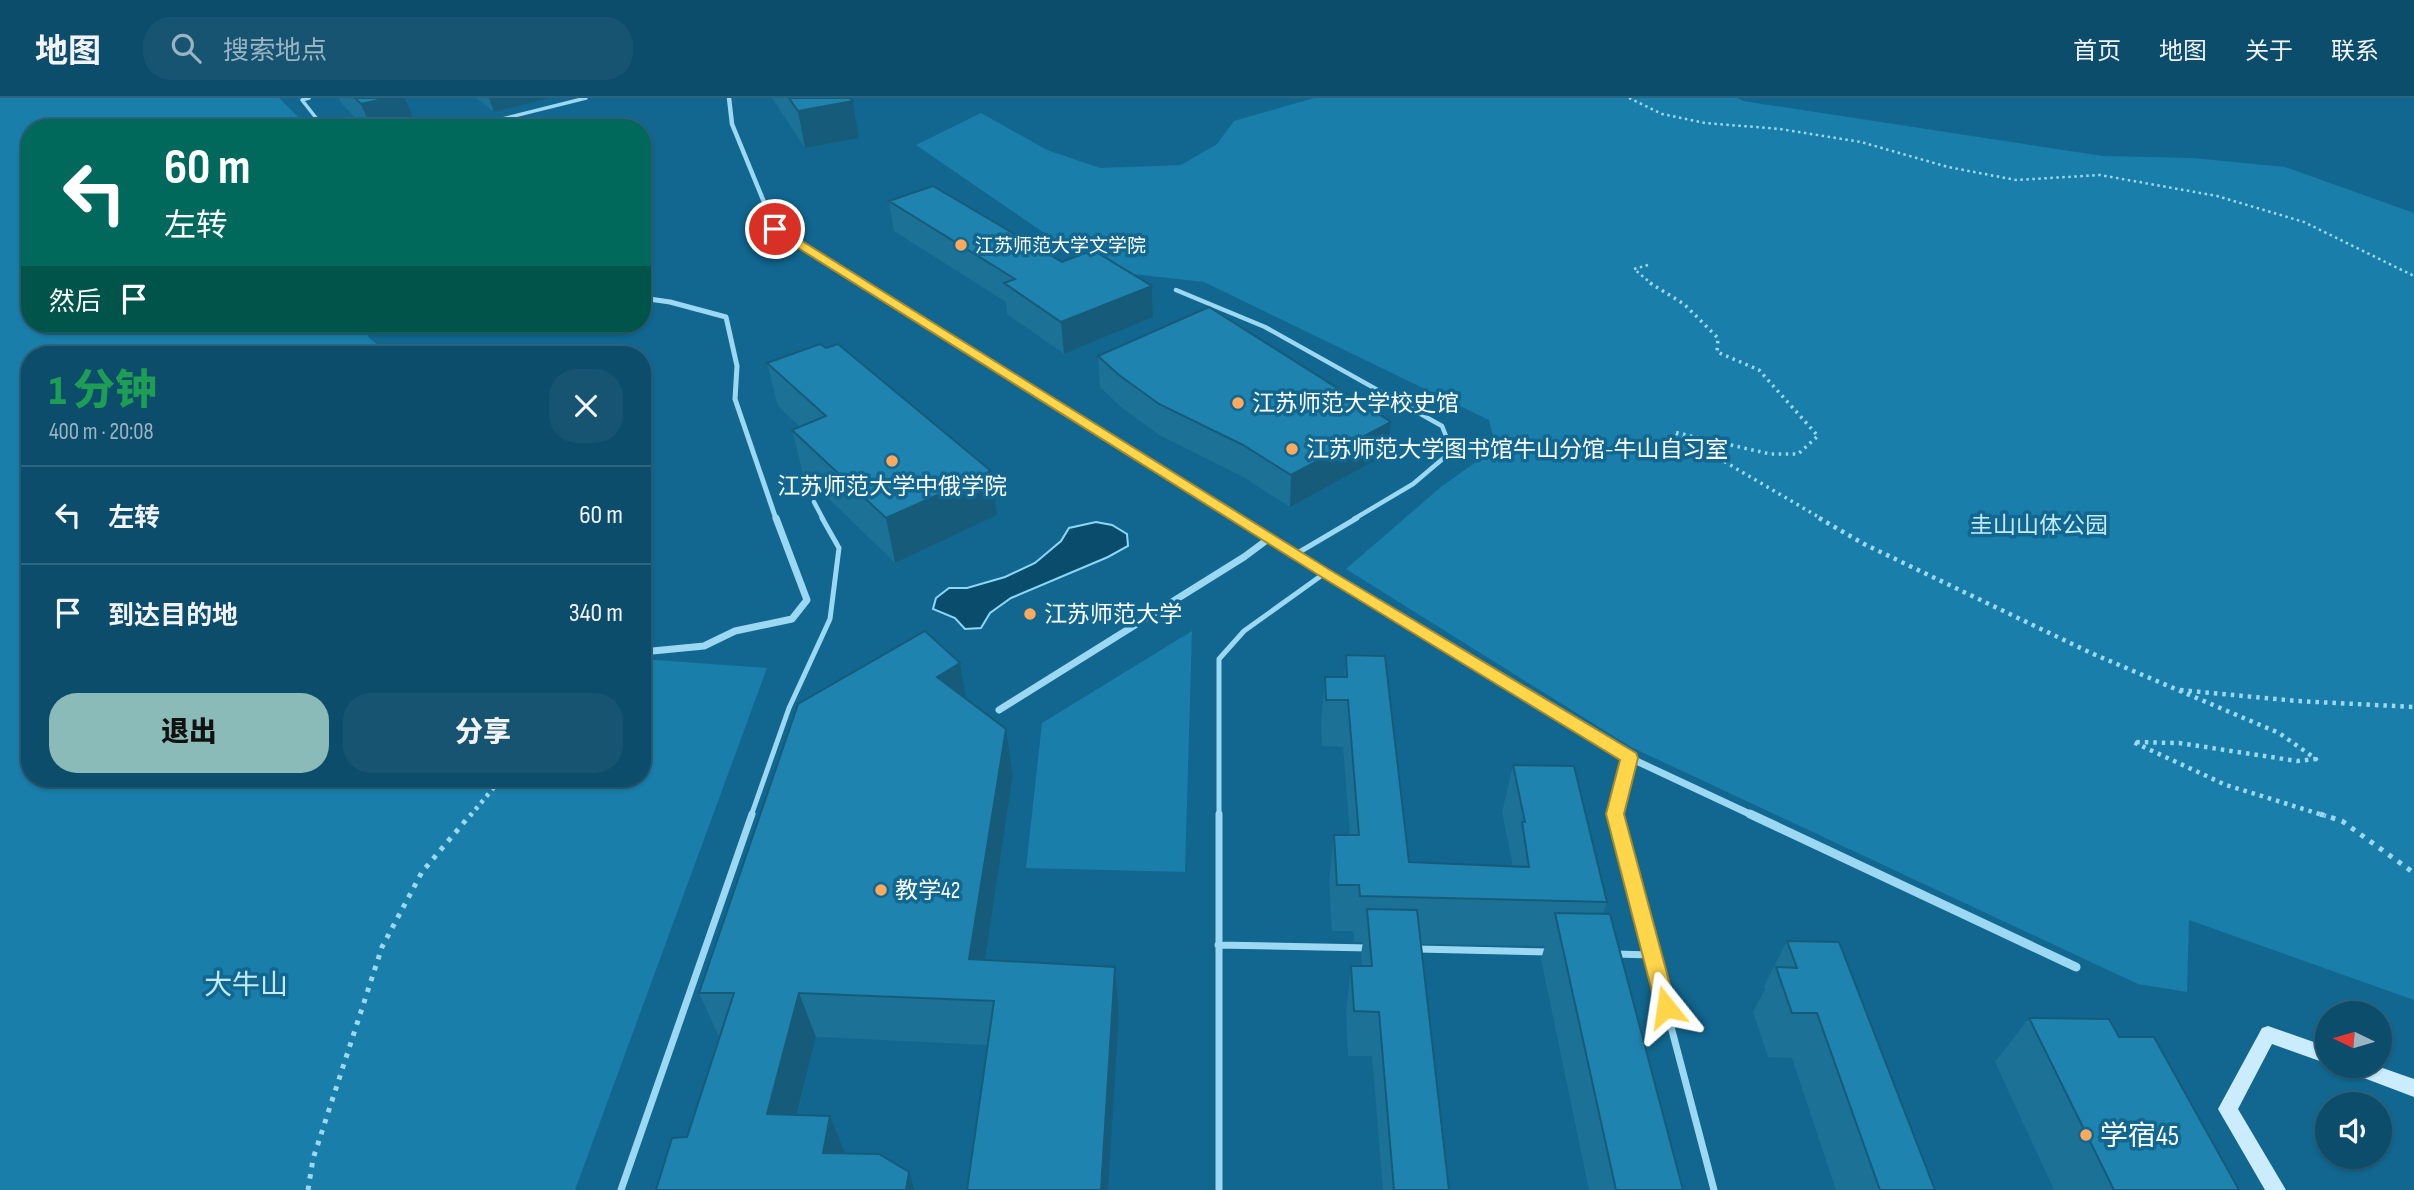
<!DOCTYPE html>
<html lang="zh">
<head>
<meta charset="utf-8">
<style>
	body { margin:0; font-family:"Sofia Sans Condensed","Noto Sans SC",sans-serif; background:#165472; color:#f1f3f6; height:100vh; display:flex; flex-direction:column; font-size:26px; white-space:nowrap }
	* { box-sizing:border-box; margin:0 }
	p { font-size:23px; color:#9ab4c2 }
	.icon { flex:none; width:38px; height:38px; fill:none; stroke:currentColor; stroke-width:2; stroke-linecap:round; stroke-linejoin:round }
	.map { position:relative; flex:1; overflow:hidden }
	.details { position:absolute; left:21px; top:248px; width:630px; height:441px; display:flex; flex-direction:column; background:#0d4d6c; border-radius:28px; box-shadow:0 2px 5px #0004,0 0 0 2px #2d647f }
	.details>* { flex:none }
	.guide { position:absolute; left:21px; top:21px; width:630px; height:214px; border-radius:28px; box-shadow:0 2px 5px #0004,0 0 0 2px #2d647f; background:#00695c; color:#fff; overflow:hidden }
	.needle { width:46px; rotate:275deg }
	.controls { position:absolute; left:2315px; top:903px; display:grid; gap:14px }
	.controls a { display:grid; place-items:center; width:77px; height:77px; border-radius:50%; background:#0d4d6c; box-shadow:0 2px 5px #0004,0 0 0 2px #2d647f; font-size:35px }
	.pin { position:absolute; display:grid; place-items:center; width:60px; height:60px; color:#fff; margin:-30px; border:4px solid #fff; border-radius:50%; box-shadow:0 2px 7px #0007 }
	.me { position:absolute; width:77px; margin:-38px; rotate:345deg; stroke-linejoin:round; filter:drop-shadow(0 0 5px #0008) }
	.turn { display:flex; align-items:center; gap:24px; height:147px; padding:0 28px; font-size:32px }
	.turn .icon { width:91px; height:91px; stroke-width:2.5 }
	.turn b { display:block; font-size:49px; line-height:60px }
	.then { display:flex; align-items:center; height:66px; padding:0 28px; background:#0003; gap:14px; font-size:26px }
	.round { display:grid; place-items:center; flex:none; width:74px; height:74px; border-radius:28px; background:#165472 }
	.head { display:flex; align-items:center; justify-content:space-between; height:119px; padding:0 28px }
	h1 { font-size:42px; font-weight:800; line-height:52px; color:#1e9e55 }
	.button { display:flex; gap:14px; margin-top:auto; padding:14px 28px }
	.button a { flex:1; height:80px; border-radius:28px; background:#8bbbb9; color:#111; font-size:28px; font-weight:800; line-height:80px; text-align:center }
	.button a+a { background:#165472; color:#f1f3f6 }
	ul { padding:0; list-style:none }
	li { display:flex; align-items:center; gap:21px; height:98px; padding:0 28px; border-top:2px solid #2d647f }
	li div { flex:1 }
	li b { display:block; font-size:26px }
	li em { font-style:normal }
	header { display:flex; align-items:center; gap:42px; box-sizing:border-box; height:98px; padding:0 35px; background:#0d4d6c; border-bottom:2px solid #2d647f }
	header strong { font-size:33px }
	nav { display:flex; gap:38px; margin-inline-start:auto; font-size:24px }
	.search { width:490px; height:63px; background:#165472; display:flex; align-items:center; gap:18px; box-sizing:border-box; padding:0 24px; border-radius:28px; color:#9ab4c2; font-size:26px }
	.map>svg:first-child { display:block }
</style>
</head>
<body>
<header>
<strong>地图</strong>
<div class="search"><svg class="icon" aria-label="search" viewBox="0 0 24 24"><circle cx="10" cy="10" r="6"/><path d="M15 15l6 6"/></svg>搜索地点</div>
<nav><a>首页</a><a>地图</a><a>关于</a><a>联系</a></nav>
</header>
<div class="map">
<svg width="2414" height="1092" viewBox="0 0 2414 1092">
	<rect width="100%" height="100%" fill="#116790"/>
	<path fill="#197eaa" d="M 0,0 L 279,0 L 309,30 L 30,30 L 30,226 L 364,226 L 369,240 L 391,257 L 30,257 L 30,681 L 642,681 L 642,561 L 767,570 L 575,1092 L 0,1092 Z
		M 1314,0 L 1738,0 L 1743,3 L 2103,58 L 2193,60 L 2285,69 L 2414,115 L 2414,902 L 2189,822 L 2187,894 L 2138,886 L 1631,649 L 1346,471 L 1442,388 L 1496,350 L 1489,322 L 1204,184 L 1098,172 L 916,47 L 981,15 L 1047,52 L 1100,70 L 1181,67 L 1217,46 L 1234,23 Z
		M 1192,533 L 1185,774 L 1026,770 L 1042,625 Z"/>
	<path fill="#0a4c6c" stroke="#8dd7f6" stroke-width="2" d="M 1096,424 L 1112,427 L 1127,436 L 1128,448 L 1108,459 L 1011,500 L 990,515 L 981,530 L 965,531 L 955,520 L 933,511 L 936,500 L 949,490 L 967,490 L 1005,479 L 1035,465 L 1061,443 L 1069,430 Z"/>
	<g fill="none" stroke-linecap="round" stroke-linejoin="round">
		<path stroke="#9cd8f2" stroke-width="2.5" stroke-dasharray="2.5 3.5" stroke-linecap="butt" d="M 1629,0 L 1662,16 L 1705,25 L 1780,31 L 1861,44 L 1948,69 L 2016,82 L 2100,77 L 2217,98 L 2304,124 L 2414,178
			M 1648,167 L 1634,171 L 1653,187"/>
		<path stroke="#9cd8f2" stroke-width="3.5" stroke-dasharray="2.5 4.5" stroke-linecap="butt" d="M 1650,185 L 1684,206 L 1718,240 L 1717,254 L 1759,272 L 1818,338 L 1798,356 L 1770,356 L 1674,334 L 1822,421"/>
		<path stroke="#9cd8f2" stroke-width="4.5" stroke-dasharray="3.5 5" stroke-linecap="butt" d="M 1819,420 L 1864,446 L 2091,555 L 2279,635 L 2316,661 L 2297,663 L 2179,645 L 2133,644 L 2226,687 L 2326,718
			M 2180,592 L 2297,603 L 2414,609
			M 470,718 L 501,681"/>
		<path stroke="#9cd8f2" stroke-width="5" stroke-dasharray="4.5 7" stroke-linecap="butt" d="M 2320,716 L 2342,723 L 2414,775
			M 308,1092 L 313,1061 L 382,849 L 422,774 L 471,716"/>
		<path stroke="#9cd8f2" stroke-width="3.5" d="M 309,0 L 302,2 L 324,30
			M 466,30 L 586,0"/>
		<path stroke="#9cd8f2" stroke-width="4.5" d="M 1176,192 L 1265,229 L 1442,328 L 1452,353 L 1413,386 L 1354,421
			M 814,404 L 823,421"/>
		<path stroke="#9cd8f2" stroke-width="5" d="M 1296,456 L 1357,420
			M 751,718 L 789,610 L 830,521 L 839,450 L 822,420
			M 1219,718 L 1219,561 L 1244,533 L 1325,475
			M 1615,718 L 1630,660"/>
		<path stroke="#9cd8f2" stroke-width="7" d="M 1219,716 L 1219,1092
			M 1615,716 L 1714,1092
			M 1218,847 L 1369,850
			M 1418,851 L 1548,854
			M 1614,856 L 1652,857
			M 621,1092 L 752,716"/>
		<path stroke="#9cd8f2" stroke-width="4.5" d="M 729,0 L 732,26 L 775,131 L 864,187
			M 479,27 L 482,30"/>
		<path stroke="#9cd8f2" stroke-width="5" d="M 861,185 L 1239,421
			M 642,200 L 670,204 L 726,219 L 737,268 L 735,301 L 776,421"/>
		<path stroke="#9cd8f2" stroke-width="7" d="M 1236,420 L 1630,660 L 1754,718
			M 642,554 L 704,548 L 735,533 L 792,521 L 807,502 L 776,420
			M 999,612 L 1244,459 L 1271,439"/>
		<path stroke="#9cd8f2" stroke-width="9" d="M 1750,716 L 2076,869"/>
		<path fill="#cbecfc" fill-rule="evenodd" d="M 2268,928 L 2328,949 L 2328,966 L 2272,946 L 2238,1011 L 2286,1092 L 2265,1092 L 2218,1011 L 2262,930 Z
			M 2346,968 L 2377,968 L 2414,981 L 2414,999 L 2348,974 Z"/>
	</g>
	<path fill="#1b7196" d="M 339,0 L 405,0 L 417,30 L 365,30 L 341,5 Z
		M 476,0 L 550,0 L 494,14 Z
		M 772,0 L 850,0 L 853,3 L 859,40 L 805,50 Z
		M 889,103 L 1062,164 L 1152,188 L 1153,219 L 1064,256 L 1007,216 L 1006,204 L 894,133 Z
		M 1098,258 L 1387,356 L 1290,409 L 1243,379 L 1159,337 L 1121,309 L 1100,289 Z
		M 767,265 L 997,417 L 895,465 L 803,376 L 792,332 L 800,329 L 778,308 Z
		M 1346,557 L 1409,764 L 1511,768 L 1512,764 L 1502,714 L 1513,667 L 1607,804 L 1603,816 L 1683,1092 L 1589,1092 L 1541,861 L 1545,848 L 1421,846 L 1449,1092 L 1383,1092 L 1372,958 L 1348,958 L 1346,913 L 1351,868 L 1362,868 L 1361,856 L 1363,844 L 1354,844 L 1353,833 L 1332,833 L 1329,783 L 1334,737 L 1350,737 L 1343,649 L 1322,648 L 1321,625 L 1325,579 L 1344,579 Z
		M 967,601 L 1013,677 L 985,862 L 1115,869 L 1119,914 L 988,947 L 816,939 L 797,1017 L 845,1055 L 909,1074 L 915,1092 L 656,1092 L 687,1039 L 719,939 L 699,895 Z
		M 1787,843 L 1935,1092 L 1836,1092 L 1792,960 L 1768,959 L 1753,914 L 1765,891 L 1764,888 Z
		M 2029,920 L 2119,939 L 2239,1092 L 2054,1092 L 1995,964 Z"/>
	<path fill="#165c7a" d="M 387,0 L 405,0 L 417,30 L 371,30 L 361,6 Z
		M 489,0 L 550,0 L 494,14 Z
		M 853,3 L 859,40 L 805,50 L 798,13 Z
		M 1152,188 L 1153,219 L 1064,256 L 1061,224 Z
		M 1391,324 L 1387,356 L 1290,409 L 1291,377 Z
		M 991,373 L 997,417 L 895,465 L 886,420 Z
		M 960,565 L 968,611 L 937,579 Z
		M 1006,631 L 1013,677 L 979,902 L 969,861 Z
		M 1115,869 L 1119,914 L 1108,1092 L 1101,1092 Z
		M 799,895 L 816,939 L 786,1059 L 767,1016 Z
		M 830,1018 L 847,1060 L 823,1055 Z
		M 909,1074 L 915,1092 L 906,1092 Z"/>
	<path fill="#1f83af" stroke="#165c7a" stroke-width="2" d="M 355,0 L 387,0 L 361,6 Z
		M 789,0 L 850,0 L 853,3 L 798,13 Z
		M 933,88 L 1062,164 L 1093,152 L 1152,188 L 1061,224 L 1004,185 L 1015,181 L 889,103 Z
		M 1209,209 L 1391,324 L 1291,377 L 1243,347 L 1159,306 L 1119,277 L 1098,258 Z
		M 820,246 L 826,250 L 838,246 L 991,373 L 886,420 L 792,332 L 826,318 L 767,265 Z
		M 925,533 L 960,565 L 937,579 L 1006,631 L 969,861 L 1115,869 L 1101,1092 L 967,1092 L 994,903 L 799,895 L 767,1016 L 830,1018 L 823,1055 L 879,1056 L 909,1074 L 906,1092 L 656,1092 L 672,1040 L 687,1039 L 734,895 L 699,895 L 798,606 Z
		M 1346,557 L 1385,558 L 1409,764 L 1529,769 L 1522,724 L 1525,724 L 1513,667 L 1574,668 L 1607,804 L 1360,798 L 1359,787 L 1337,787 L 1334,737 L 1359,737 L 1348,602 L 1326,602 L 1325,579 L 1347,579 Z
		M 1367,811 L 1417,812 L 1449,1092 L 1394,1092 L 1379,914 L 1354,913 L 1351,868 L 1372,868 Z
		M 1555,815 L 1610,816 L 1683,1092 L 1616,1092 Z
		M 1787,843 L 1839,844 L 1935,1092 L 1880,1092 L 1817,915 L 1792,915 L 1776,869 L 1797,870 Z
		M 2029,920 L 2109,921 L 2119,939 L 2154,939 L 2239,1092 L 2114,1092 Z"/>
	<path fill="#ffd54a" stroke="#a68a30" stroke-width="2" d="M 771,128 L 778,128 L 1330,472 L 1636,655 L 1638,660 L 1624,716 L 1676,909 L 1673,916 L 1666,918 L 1659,916 L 1656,909 L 1606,716 L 1620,662 L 1320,478 L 771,133 Z"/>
	<g fill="#ffa95d" stroke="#116790" stroke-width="2.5">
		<circle cx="961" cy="147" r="7"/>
		<circle cx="1238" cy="305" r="7"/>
		<circle cx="1292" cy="351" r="7"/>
		<circle cx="892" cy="363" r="7"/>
		<circle cx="1030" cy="516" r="7"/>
		<circle cx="881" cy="792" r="7"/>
		<circle cx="2086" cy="1037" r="7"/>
	</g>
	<g text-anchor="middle" stroke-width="7" stroke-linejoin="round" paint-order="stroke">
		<g font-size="19" fill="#fff" stroke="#116790" text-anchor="start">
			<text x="975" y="154">江苏师范大学文学院</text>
		</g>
		<g font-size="23" fill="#fff" stroke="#116790" text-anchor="start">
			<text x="1252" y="313">江苏师范大学校史馆</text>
			<text x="1306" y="359">江苏师范大学图书馆牛山分馆-牛山自习室</text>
			<text x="892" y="396" text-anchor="middle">江苏师范大学中俄学院</text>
			<text x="1044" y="524">江苏师范大学</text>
			<text x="895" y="800">教学42</text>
		</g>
		<g font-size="23" fill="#c3ebfd" stroke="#116790">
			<text x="2039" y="435">圭山山体公园</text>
		</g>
		<g font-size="28" fill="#c3ebfd" stroke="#116790">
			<text x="246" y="896">大牛山</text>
		</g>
		<g font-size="28" fill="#fff" stroke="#116790" text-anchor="start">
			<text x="2100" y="1047">学宿45</text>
		</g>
	</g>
</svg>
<div class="controls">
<a><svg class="needle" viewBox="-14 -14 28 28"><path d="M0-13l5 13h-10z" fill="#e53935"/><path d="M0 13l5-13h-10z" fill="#9ab4c2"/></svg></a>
<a><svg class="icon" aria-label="sound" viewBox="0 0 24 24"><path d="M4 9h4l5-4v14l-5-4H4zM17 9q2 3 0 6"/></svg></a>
</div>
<div class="pin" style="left:775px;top:131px;background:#d93025"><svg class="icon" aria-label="arrive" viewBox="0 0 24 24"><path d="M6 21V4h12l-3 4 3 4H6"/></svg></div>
<svg class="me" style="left:1666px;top:909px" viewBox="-20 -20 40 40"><path d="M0-17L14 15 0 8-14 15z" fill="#ffd54a" stroke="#fff" stroke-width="4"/></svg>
<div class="guide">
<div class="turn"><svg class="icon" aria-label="left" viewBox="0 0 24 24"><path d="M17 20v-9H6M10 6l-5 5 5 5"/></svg><div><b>60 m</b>左转</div></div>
<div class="then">然后<svg class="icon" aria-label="arrive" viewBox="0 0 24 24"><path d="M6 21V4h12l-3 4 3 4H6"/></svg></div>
</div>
<section class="details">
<div class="head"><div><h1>1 分钟</h1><p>400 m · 20:08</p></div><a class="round"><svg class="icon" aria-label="close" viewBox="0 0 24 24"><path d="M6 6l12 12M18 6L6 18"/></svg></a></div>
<ul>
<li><svg class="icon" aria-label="left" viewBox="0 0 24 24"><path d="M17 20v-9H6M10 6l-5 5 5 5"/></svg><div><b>左转</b></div><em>60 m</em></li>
<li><svg class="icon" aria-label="arrive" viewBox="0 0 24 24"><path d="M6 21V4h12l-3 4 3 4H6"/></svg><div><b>到达目的地</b></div><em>340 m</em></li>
</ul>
<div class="button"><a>退出</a><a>分享</a></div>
</section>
</div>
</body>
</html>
